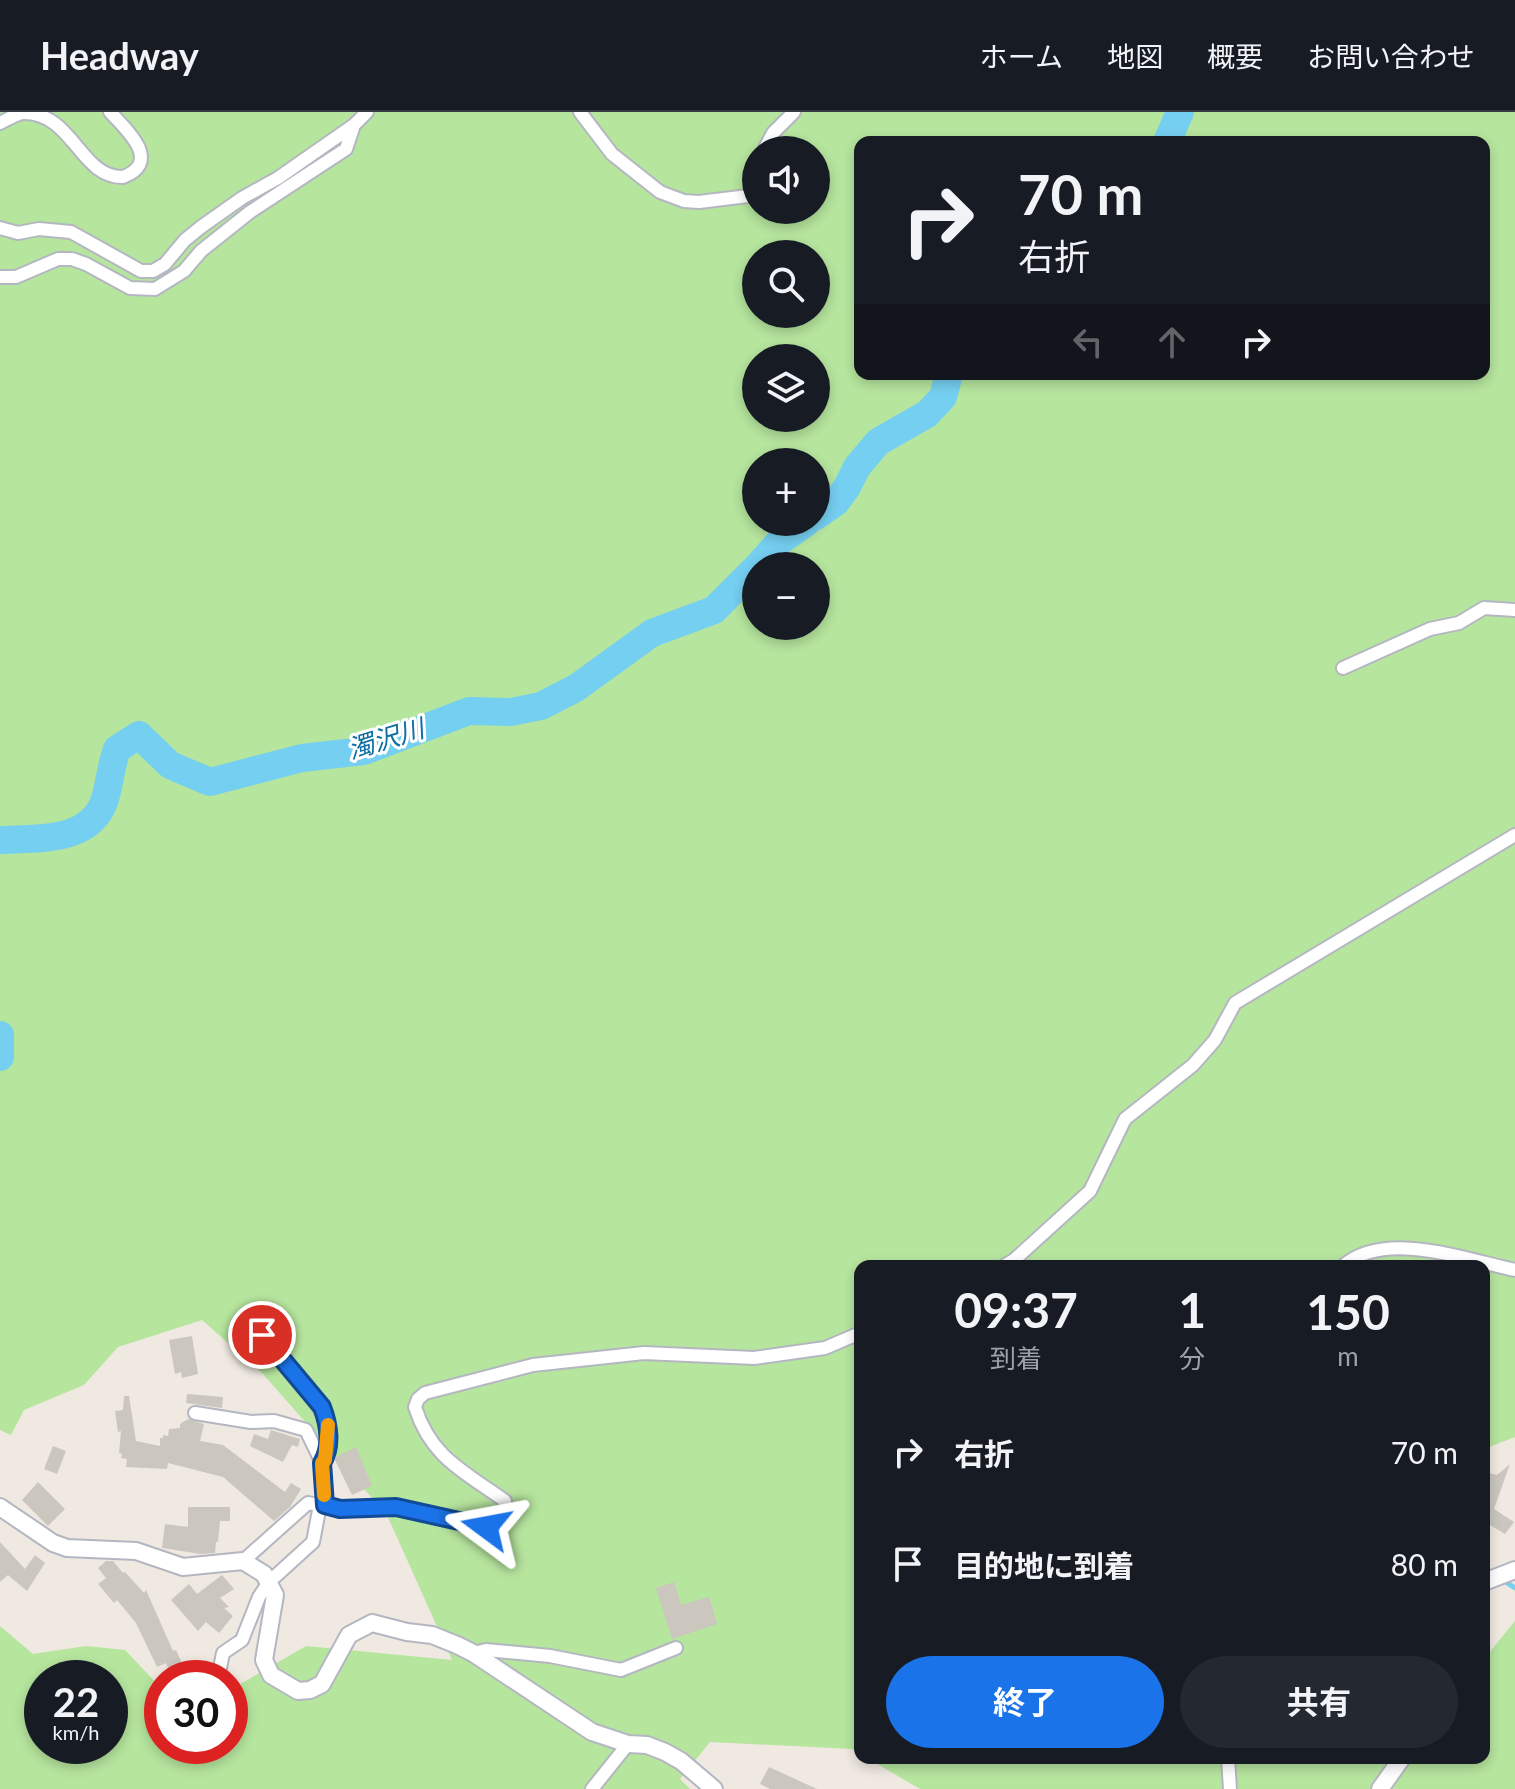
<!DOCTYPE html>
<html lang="ja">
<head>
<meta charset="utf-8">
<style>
	body { margin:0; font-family:Lato,"Noto Sans JP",sans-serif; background:#242831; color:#f1f3f6; height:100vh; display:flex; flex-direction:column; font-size:30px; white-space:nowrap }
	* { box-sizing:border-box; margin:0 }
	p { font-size:26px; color:#9ea1a6 }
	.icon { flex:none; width:44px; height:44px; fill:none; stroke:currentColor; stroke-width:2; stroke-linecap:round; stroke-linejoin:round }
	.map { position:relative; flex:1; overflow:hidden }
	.panel { position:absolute; left:854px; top:1148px; width:636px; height:504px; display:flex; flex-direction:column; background:#171b24; border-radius:16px; box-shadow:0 4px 12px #0003 }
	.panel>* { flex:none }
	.guide { position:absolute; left:854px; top:24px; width:636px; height:244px; border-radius:16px; box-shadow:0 4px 12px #0003; background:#171b24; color:#f1f3f6; overflow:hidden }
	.fabs { position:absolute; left:742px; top:24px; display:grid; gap:16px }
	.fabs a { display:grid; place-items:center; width:88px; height:88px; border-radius:50%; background:#171b24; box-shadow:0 4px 12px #0003; font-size:40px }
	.speed { position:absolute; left:24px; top:1548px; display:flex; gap:16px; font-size:40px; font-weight:700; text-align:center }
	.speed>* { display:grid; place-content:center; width:104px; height:104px; border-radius:50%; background:#171b24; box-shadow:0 4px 12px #0003; line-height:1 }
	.speed small { font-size:20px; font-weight:400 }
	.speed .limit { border:12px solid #d22; background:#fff; color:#111 }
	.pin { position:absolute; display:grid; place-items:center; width:68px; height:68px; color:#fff; margin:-34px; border:4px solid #fff; border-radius:50%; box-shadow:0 2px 8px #0007 }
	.me { position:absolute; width:88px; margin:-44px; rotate:283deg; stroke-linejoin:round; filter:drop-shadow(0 0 6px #0008) }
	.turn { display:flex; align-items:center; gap:28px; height:168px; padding:0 32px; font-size:36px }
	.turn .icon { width:104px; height:104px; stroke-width:2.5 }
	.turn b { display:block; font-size:56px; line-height:68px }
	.lanes { display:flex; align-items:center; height:76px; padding:0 32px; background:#0003; justify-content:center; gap:40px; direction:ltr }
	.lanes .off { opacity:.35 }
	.eta { display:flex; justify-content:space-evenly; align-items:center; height:136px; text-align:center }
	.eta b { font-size:48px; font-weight:700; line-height:56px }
	.primary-button { display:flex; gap:16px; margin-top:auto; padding:16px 32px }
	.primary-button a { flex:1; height:92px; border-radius:48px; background:#1a73e8; color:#fff; font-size:32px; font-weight:700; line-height:92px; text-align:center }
	.primary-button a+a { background:#242831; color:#f1f3f6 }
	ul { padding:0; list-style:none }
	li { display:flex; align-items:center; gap:24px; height:112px; padding:0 32px }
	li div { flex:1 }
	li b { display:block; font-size:30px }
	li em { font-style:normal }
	header { display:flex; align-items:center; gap:48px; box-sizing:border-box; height:112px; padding:0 40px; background:#171b24; border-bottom:2px solid #363941 }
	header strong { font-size:38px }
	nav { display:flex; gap:44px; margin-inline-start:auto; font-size:28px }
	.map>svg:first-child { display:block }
</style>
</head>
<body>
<header>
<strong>Headway</strong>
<nav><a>ホーム</a><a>地図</a><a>概要</a><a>お問い合わせ</a></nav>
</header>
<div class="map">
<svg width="1515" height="1677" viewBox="0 0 1515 1677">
	<rect width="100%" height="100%" fill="#efe9e1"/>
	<path fill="#b6e59e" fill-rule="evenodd" d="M 0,0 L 1515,0 L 1515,1325 L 1484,1337 L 1484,1154 L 860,1154 L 860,1642 L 852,1637 L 710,1630 L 680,1667 L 690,1677 L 0,1677 L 0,1514 L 33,1542 L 86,1534 L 125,1538 L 162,1577 L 162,1634 L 230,1634 L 230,1578 L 306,1534 L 452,1548 L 387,1403 L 263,1262 L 202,1208 L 118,1235 L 84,1273 L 24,1298 L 11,1323 L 0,1318 ZM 860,30 L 1484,30 L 1484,262 L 860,262 ZM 756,38 L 816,38 L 816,98 L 756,98 ZM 756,142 L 816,142 L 816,202 L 756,202 ZM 756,246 L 816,246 L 816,306 L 756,306 ZM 756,350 L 816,350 L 816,410 L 756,410 ZM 756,454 L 816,454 L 816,514 L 756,514 ZM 42,1566 L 110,1566 L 110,1634 L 42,1634 Z
		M 1515,1509 L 1515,1677 L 920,1677 L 867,1646 L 1484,1646 L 1484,1547 Z"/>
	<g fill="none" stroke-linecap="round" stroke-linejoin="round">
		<path stroke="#75cff0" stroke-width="5" d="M 1501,1467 L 1515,1476"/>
		<path stroke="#75cff0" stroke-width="28" d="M 1167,30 L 1180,0
			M 816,404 L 836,390 L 847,375 L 857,355 L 878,330 L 927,302 L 943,285 L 949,262
			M 758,454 L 780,429 L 807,410
			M 0,728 C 38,726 91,731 105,687 C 110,670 111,653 117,637 L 139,623 L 170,653 L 210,670 L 302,646 L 364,639 L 469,599 L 511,600 L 541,594 L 576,576 L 652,521 L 714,498 L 756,456
			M 0,923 L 0,945"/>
	</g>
	<path fill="#cbc7bf" d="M 192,1224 L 198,1262 L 182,1266 L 181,1260 L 175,1262 L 169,1228 Z
		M 187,1282 L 223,1285 L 222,1296 L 186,1291 Z
		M 124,1284 L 129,1284 L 136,1329 L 160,1334 L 160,1326 L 163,1326 L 163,1323 L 168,1324 L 169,1317 L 180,1316 L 180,1312 L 188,1307 L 204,1312 L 200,1329 L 223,1333 L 285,1380 L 291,1371 L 301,1377 L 290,1395 L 274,1409 L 223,1365 L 168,1351 L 167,1357 L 126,1355 L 127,1347 L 121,1346 L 122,1342 L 119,1341 L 121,1319 L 118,1320 L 115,1299 L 123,1298 Z
		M 271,1318 L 300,1327 L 298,1335 L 292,1333 L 283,1350 L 250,1334 L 254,1322 L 268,1327 Z
		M 53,1334 L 66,1339 L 57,1362 L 44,1357 Z
		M 356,1335 L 372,1374 L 352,1383 L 334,1346 Z
		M 1510,1352 L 1494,1397 L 1514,1410 L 1505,1422 L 1490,1413 L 1488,1419 L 1484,1418 L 1484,1360 L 1497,1363 Z
		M 38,1370 L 65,1397 L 48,1414 L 22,1388 Z
		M 188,1395 L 230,1395 L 230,1409 L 220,1409 L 218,1430 L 216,1430 L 215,1441 L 201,1442 L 162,1436 L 165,1412 L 188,1415 Z
		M 0,1430 L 25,1457 L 35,1443 L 45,1451 L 27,1479 L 8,1463 L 0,1470 Z
		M 106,1449 L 113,1449 L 123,1461 L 125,1460 L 144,1481 L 146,1478 L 173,1539 L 176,1538 L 184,1556 L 170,1561 L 166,1551 L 157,1555 L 136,1511 L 117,1488 L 114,1491 L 98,1472 L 106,1466 L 98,1456 Z
		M 222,1463 L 234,1477 L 220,1486 L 229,1495 L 224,1496 L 233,1504 L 219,1521 L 206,1510 L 198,1519 L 171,1488 L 189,1472 L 197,1482 Z
		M 674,1470 L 681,1493 L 709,1485 L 717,1512 L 672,1527 L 656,1476 Z
		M 769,1655 L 817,1677 L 770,1677 L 760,1672 Z"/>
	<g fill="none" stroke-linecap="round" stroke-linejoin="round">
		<defs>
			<path id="minor" d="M 580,0 L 612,42 L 660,80 L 684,89 L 699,90 L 748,84 L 756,69
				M 0,11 C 7,8 15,2 23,1 C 73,0 80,66 123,65 C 163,50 126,17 110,0
				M 764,38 L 773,21 L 794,0
				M 0,116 L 18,121 L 39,117 L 71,120 L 141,159 L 153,159 L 165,152 L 185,128 L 201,115 L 242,86 L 278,66 L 354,13 L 367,0
				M 0,165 L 16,165 L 58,147 L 72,147 L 86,152 L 130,176 L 155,177 L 184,159 L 201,139 L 250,100 L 346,37 L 354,13
				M 1343,556 L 1430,517 L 1459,511 L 1484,496 L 1515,498
				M 1004,1154 L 1014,1148 L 1090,1079 L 1125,1007 L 1193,953 L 1215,928 L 1235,891 L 1515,723
				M 1343,1154 C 1386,1117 1467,1148 1515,1158
				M 262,1223 C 286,1253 350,1311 322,1351
				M 195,1301 L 251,1310 L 274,1309 L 306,1318 L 322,1351 L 325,1393
				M 243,1449 L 308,1391 L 340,1397 L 396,1395 L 486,1415 L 501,1409 L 505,1400 L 505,1389 C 465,1360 431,1346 415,1295 L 418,1287 L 425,1281 L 533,1253 L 644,1241 L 754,1246 L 825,1236 L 860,1221
				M 473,1541 L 486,1538 L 550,1544 L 621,1558 L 676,1536
				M 218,1566 L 223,1541 L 242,1528 L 259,1485 L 269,1470 L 313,1430 L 320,1393
				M 1228,1646 L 1230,1677
				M 592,1677 L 628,1632"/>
			<path id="tertiary" d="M 0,1395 L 53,1431 L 67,1436 L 136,1439 L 183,1455 L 243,1449 L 264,1462 L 275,1483 L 264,1548 L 271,1563 L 298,1579 L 310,1578 L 322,1572 L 349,1523 L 372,1511 L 407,1520 L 432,1523 L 457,1533 L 473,1541 L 592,1620 L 628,1632 L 647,1633 L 665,1640 L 681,1649 L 714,1677
				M 1484,1470 L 1515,1458
				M 1380,1677 L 1402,1646"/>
		</defs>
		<use href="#minor" stroke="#b4b7c1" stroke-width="16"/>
		<use href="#tertiary" stroke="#b4b7c1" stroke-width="20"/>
		<use href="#minor" stroke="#fff" stroke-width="12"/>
		<use href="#tertiary" stroke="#fff" stroke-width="16"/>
	</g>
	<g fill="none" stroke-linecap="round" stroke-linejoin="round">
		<defs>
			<path id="route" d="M 262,1223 L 322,1295 C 329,1313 332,1335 322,1351 L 325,1393 L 340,1397 L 396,1395 L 486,1415"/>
		</defs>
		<use href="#route" stroke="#114b97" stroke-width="20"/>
		<use href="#route" stroke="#1a73e8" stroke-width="14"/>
		<path stroke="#f59e0b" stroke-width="14" d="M 324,1383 L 322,1351 L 325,1348 L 328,1313"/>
	</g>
	<g text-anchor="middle" stroke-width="6" stroke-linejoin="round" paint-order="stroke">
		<g font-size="26" font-style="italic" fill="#0d6fa3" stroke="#fff">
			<text transform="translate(386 627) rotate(-17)" y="9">濁沢川</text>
		</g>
	</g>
</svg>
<div class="fabs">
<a><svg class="icon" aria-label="sound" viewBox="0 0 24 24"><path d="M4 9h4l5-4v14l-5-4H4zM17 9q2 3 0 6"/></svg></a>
<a><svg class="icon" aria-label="search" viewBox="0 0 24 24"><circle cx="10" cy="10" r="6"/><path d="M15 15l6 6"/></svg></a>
<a><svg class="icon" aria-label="layers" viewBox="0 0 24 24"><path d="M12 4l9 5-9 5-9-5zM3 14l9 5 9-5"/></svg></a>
<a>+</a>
<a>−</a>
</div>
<div class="speed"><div>22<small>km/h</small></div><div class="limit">30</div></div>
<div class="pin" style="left:262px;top:1223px;background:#d93025"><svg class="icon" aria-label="arrive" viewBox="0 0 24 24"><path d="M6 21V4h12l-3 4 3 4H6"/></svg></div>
<svg class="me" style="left:486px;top:1415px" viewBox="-20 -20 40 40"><path d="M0-17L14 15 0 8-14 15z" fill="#1a73e8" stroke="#fff" stroke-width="4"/></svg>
<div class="guide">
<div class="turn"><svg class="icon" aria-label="right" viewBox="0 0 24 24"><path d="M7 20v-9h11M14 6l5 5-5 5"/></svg><div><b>70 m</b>右折</div></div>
<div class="lanes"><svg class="icon off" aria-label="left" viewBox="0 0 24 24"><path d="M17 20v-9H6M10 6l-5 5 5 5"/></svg><svg class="icon off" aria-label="ahead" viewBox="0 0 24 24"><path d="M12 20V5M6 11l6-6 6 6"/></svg><svg class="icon" aria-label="right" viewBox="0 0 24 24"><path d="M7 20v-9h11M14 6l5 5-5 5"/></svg></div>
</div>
<section class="panel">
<div class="eta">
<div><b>09:37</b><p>到着</p></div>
<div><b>1</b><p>分</p></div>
<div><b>150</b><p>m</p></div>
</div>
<ul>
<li><svg class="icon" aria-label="right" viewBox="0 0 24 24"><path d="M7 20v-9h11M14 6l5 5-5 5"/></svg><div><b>右折</b></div><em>70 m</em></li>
<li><svg class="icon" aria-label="arrive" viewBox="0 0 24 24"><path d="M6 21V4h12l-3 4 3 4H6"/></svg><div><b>目的地に到着</b></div><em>80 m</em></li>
</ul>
<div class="primary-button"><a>終了</a><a>共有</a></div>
</section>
</div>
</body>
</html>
